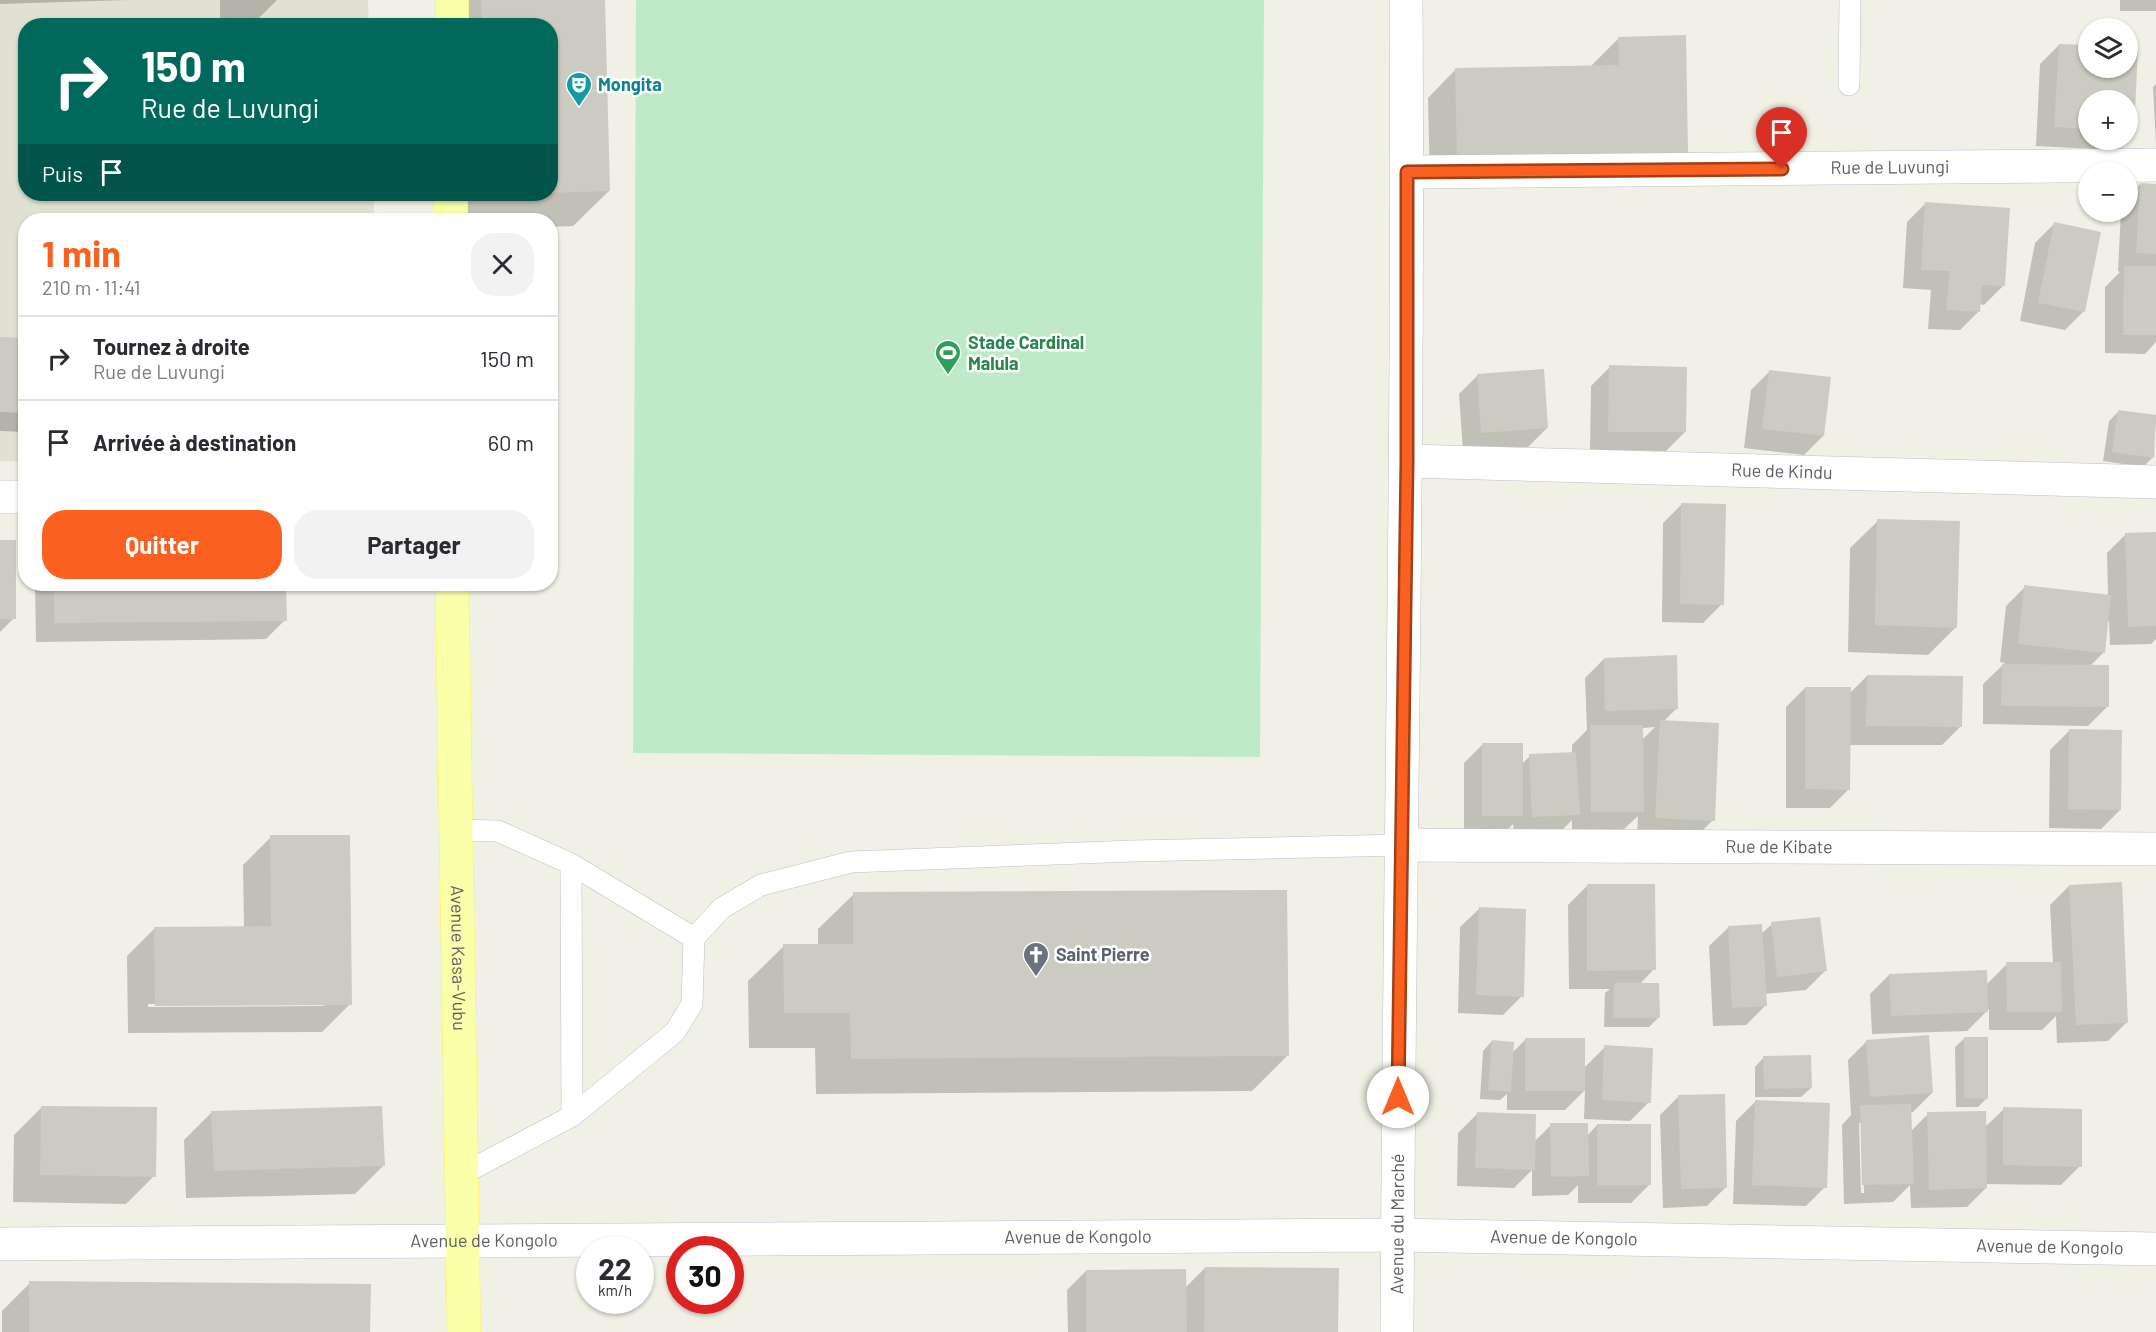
<!DOCTYPE html>
<html lang="fr">
<head>
<meta charset="utf-8">
<style>
	body { margin:0; font-family:Barlow,sans-serif; background:#f2f2f3; color:#2b2b33; height:100vh; display:flex; flex-direction:column; font-size:22px; white-space:nowrap }
	* { box-sizing:border-box; margin:0 }
	p { font-size:20px; color:#7c7c81 }
	.icon { flex:none; width:33px; height:33px; fill:none; stroke:currentColor; stroke-width:2; stroke-linecap:round; stroke-linejoin:round }
	.map { position:relative; flex:1; overflow:hidden }
	.details { position:absolute; left:18px; top:213px; width:540px; height:378px; display:flex; flex-direction:column; background:#fff; border-radius:24px; box-shadow:0 2px 4px #0004 }
	.details>* { flex:none }
	.hud { position:absolute; left:18px; top:18px; width:540px; height:183px; border-radius:24px; box-shadow:0 2px 4px #0004; background:#00695c; color:#fff; overflow:hidden }
	.tools { position:absolute; left:2078px; top:18px; display:grid; gap:12px }
	.tools a { display:grid; place-items:center; width:60px; height:60px; border-radius:50%; background:#fff; box-shadow:0 2px 4px #0004; font-size:30px }
	.speed { position:absolute; left:576px; top:1236px; display:flex; gap:12px; font-size:30px; font-weight:700; text-align:center }
	.speed>* { display:grid; place-content:center; width:78px; height:78px; border-radius:50%; background:#fff; box-shadow:0 2px 4px #0004; line-height:1 }
	.speed small { font-size:15px; font-weight:400 }
	.speed .limit { border:9px solid #d22; background:#fff; color:#111 }
	.pin { position:absolute; display:grid; place-items:center; width:51px; height:51px; color:#fff; margin:-62px -26px; border-radius:50% 50% 50% 0; rotate:-45deg; box-shadow:0 0 6px #0007 }
	.pin .icon { rotate:45deg }
	.me { position:absolute; width:66px; margin:-33px; rotate:0deg; stroke-linejoin:round; filter:drop-shadow(0 0 4px #0008) }
	.turn { display:flex; align-items:center; gap:21px; height:126px; padding:0 24px; font-size:27px }
	.turn .icon { width:78px; height:78px; stroke-width:2.5 }
	.turn b { display:block; font-size:42px; line-height:51px }
	.then { display:flex; align-items:center; height:57px; padding:0 24px; background:#0003; gap:12px; font-size:22px }
	.round { display:grid; place-items:center; flex:none; width:63px; height:63px; border-radius:24px; background:#f2f2f3 }
	.summary { display:flex; align-items:center; justify-content:space-between; height:102px; padding:0 24px }
	h1 { font-size:36px; font-weight:700; line-height:45px; color:#fa6120 }
	.action { display:flex; gap:12px; margin-top:auto; padding:12px 24px }
	.action a { flex:1; height:69px; border-radius:24px; background:#fa6120; color:#fff; font-size:24px; font-weight:700; line-height:69px; text-align:center }
	.action a+a { background:#f2f2f3; color:#2b2b33 }
	ul { padding:0; list-style:none }
	li { display:flex; align-items:center; gap:18px; height:84px; padding:0 24px; border-top:2px solid #e1e1e2 }
	li div { flex:1 }
	li b { display:block; font-size:22px }
	li em { font-style:normal }
	.map>svg:first-child { display:block }
</style>
</head>
<body>
<div class="map">
<svg width="2156" height="1332" viewBox="0 0 2156 1332">
	<rect width="100%" height="100%" fill="#f0f0e4"/>
	<path fill="#e0e0d3" d="M 0,0 L 368,0 L 369,25 L 26,26 L 26,194 L 374,194 L 374,220 L 26,220 L 25,462 L 0,461 Z"/>
	<path fill="#beeac8" d="M 636,0 L 1264,0 L 1260,757 L 633,753 Z"/>
	<path fill="#0003" fill-rule="evenodd" d="M 0,0 L 128,0 L 0,4 Z
		M 220,0 L 277,0 L 259,18 L 220,19 Z
		M 445,0 L 603,0 L 609,191 L 573,226 L 550,227 L 550,220 L 451,220 L 450,194 L 550,194 L 550,26 L 446,26 Z
		M 2120,0 L 2156,0 L 2156,11 L 2120,11 Z
		M 1684,37 L 1430,185 L 1428,98 L 1455,70 L 1591,66 L 1619,38 Z
		M 2059,45 L 2088,46 L 2088,68 L 2127,68 L 2127,48 L 2132,131 L 2127,136 L 2127,100 L 2088,100 L 2088,140 L 2124,140 L 2113,150 L 2036,146 L 2040,64 Z
		M 2156,84 L 2156,144 L 2153,87 Z
		M 2140,184 L 2156,185 L 2156,342 L 2145,354 L 2105,353 L 2105,287 L 2120,272 L 2118,271 L 2121,212 L 2127,212 L 2127,197 Z
		M 1926,203 L 2003,286 L 1984,305 L 1979,304 L 1979,311 L 1960,330 L 1928,329 L 1931,290 L 1903,288 L 1907,222 Z
		M 2054,224 L 2084,311 L 2065,330 L 2020,321 L 2035,243 Z
		M 0,338 L 26,339 L 26,432 L 0,431 Z
		M 1610,367 L 1685,432 L 1666,451 L 1590,450 L 1591,386 Z
		M 1770,371 L 1823,436 L 1804,455 L 1744,448 L 1751,390 Z
		M 1478,375 L 1547,428 L 1528,447 L 1463,451 L 1459,394 Z
		M 2119,411 L 2156,417 L 2152,458 L 2143,467 L 2103,461 L 2109,421 Z
		M 1682,504 L 1722,604 L 1703,623 L 1662,622 L 1663,523 Z
		M 1878,521 L 1956,627 L 1928,655 L 1848,652 L 1850,548 Z
		M 2156,533 L 2156,639 L 2151,644 L 2110,645 L 2109,621 L 2107,621 L 2104,652 L 2090,666 L 2107,707 L 2088,726 L 1983,724 L 1983,684 L 2005,663 L 2000,662 L 2006,606 L 2025,587 L 2108,596 L 2107,553 L 2126,534 Z
		M 0,541 L 14,618 L 0,632 Z
		M 35,584 L 285,584 L 285,620 L 266,639 L 36,642 Z
		M 1604,659 L 1677,708 L 1663,722 L 1713,820 L 1694,839 L 1637,836 L 1638,816 L 1623,830 L 1572,830 L 1572,820 L 1559,833 L 1514,835 L 1513,824 L 1503,834 L 1464,834 L 1464,763 L 1483,744 L 1522,764 L 1530,756 L 1572,754 L 1572,745 L 1587,730 L 1585,678 ZM 1655,727 L 1642,740 L 1642,728 Z
		M 1867,676 L 1961,726 L 1942,745 L 1849,745 L 1849,789 L 1830,808 L 1786,808 L 1786,707 L 1805,688 L 1849,694 Z
		M 2069,731 L 2120,810 L 2101,829 L 2049,828 L 2050,750 Z
		M 271,837 L 350,1004 L 322,1032 L 128,1033 L 127,956 L 155,928 L 244,928 L 243,865 ZM 324,1003 L 324,1006 L 148,1007 L 148,1004 Z
		M 1587,886 L 1654,969 L 1639,985 L 1658,1018 L 1649,1027 L 1604,1027 L 1605,993 L 1610,989 L 1569,989 L 1568,905 Z
		M 2069,886 L 2127,1022 L 2108,1041 L 2057,1043 L 2056,1016 L 2042,1030 L 1989,1030 L 1989,1009 L 1967,1031 L 1872,1034 L 1870,994 L 1889,975 L 1986,985 L 2007,964 L 2053,964 L 2050,905 Z
		M 854,894 L 1287,1056 L 1252,1091 L 816,1094 L 815,1048 L 749,1048 L 748,981 L 784,946 L 818,946 L 818,929 Z
		M 1479,909 L 1522,996 L 1503,1015 L 1458,1013 L 1460,927 Z
		M 1772,924 L 1825,971 L 1806,990 L 1764,994 L 1765,1006 L 1746,1025 L 1713,1026 L 1709,946 L 1728,928 L 1761,934 Z
		M 1965,1038 L 1987,1098 L 1978,1107 L 1956,1107 L 1955,1047 Z
		M 1526,1039 L 1584,1068 L 1605,1047 L 1649,1102 L 1630,1121 L 1584,1119 L 1585,1090 L 1565,1110 L 1507,1110 L 1507,1094 L 1500,1100 L 1480,1099 L 1483,1051 L 1492,1041 L 1512,1053 Z
		M 1867,1041 L 1932,1093 L 1913,1112 L 1910,1112 L 1911,1131 L 1928,1114 L 1984,1128 L 2004,1109 L 2080,1166 L 2061,1185 L 1986,1184 L 1986,1188 L 1967,1207 L 1911,1208 L 1910,1185 L 1893,1202 L 1844,1204 L 1842,1125 L 1851,1115 L 1848,1060 ZM 1859,1123 L 1862,1123 L 1864,1193 L 1861,1193 Z
		M 1764,1057 L 1811,1088 L 1801,1097 L 1755,1097 L 1755,1067 Z
		M 1679,1096 L 1726,1187 L 1707,1206 L 1663,1208 L 1660,1115 Z
		M 1755,1102 L 1825,1187 L 1806,1206 L 1733,1204 L 1736,1121 Z
		M 42,1107 L 154,1176 L 126,1204 L 13,1202 L 14,1135 Z
		M 212,1112 L 383,1166 L 355,1194 L 186,1198 L 184,1140 Z
		M 1477,1114 L 1534,1142 L 1551,1125 L 1587,1136 L 1597,1125 L 1650,1184 L 1631,1203 L 1578,1203 L 1578,1185 L 1568,1195 L 1532,1196 L 1532,1170 L 1514,1188 L 1457,1186 L 1458,1133 Z
		M 1205,1268 L 1337,1332 L 1068,1332 L 1067,1290 L 1086,1271 L 1185,1288 Z
		M 30,1283 L 369,1332 L 2,1332 L 2,1311 Z"/>
	<path fill="#cbcbc1" d="M 481,0 L 605,0 L 610,191 L 550,193 L 550,26 L 482,26 Z
		M 1686,35 L 1688,153 L 1457,158 L 1455,68 L 1619,65 L 1618,37 Z
		M 2059,44 L 2088,45 L 2088,68 L 2127,68 L 2127,47 L 2138,48 L 2134,132 L 2127,131 L 2127,100 L 2088,100 L 2088,129 L 2054,127 Z
		M 2140,183 L 2156,184 L 2156,254 L 2136,253 Z
		M 1925,202 L 2010,208 L 2005,286 L 1982,285 L 1980,312 L 1946,310 L 1950,271 L 1921,270 Z
		M 2054,222 L 2101,232 L 2085,312 L 2038,303 Z
		M 2124,266 L 2156,266 L 2156,335 L 2123,335 Z
		M 0,337 L 26,338 L 26,413 L 0,412 Z
		M 1609,365 L 1687,367 L 1686,432 L 1608,432 Z
		M 1544,369 L 1548,428 L 1481,433 L 1477,374 Z
		M 1769,370 L 1831,377 L 1824,436 L 1762,429 Z
		M 2118,410 L 2156,415 L 2154,458 L 2112,452 Z
		M 1681,503 L 1726,504 L 1724,605 L 1680,604 Z
		M 1877,519 L 1960,521 L 1957,628 L 1875,625 Z
		M 2156,532 L 2156,626 L 2128,627 L 2125,533 Z
		M 0,540 L 16,540 L 16,619 L 0,619 Z
		M 54,584 L 286,584 L 287,621 L 54,623 Z
		M 2024,585 L 2111,595 L 2105,653 L 2018,644 Z
		M 1677,655 L 1678,709 L 1605,711 L 1604,658 Z
		M 2002,664 L 2109,665 L 2109,707 L 2001,706 Z
		M 1867,675 L 1963,676 L 1962,727 L 1866,726 Z
		M 1805,687 L 1851,687 L 1850,790 L 1805,789 Z
		M 1660,720 L 1719,723 L 1715,821 L 1655,818 Z
		M 1590,725 L 1643,725 L 1644,812 L 1591,812 Z
		M 2069,729 L 2122,730 L 2121,810 L 2068,809 Z
		M 1482,743 L 1523,743 L 1523,816 L 1482,816 Z
		M 1576,752 L 1580,815 L 1532,817 L 1529,754 Z
		M 270,835 L 350,835 L 352,1005 L 155,1006 L 154,927 L 271,926 Z
		M 2122,882 L 2128,1023 L 2076,1025 L 2069,885 Z
		M 1587,884 L 1655,884 L 1656,970 L 1587,971 Z
		M 1287,890 L 1289,1056 L 851,1059 L 850,1013 L 784,1013 L 783,944 L 853,944 L 853,892 Z
		M 1479,907 L 1526,909 L 1524,997 L 1476,995 Z
		M 1820,917 L 1827,971 L 1777,977 L 1771,922 Z
		M 1762,924 L 1767,1006 L 1732,1008 L 1728,926 Z
		M 2006,962 L 2061,962 L 2062,1012 L 2007,1012 Z
		M 1987,970 L 1988,1012 L 1891,1016 L 1889,974 Z
		M 1614,983 L 1659,983 L 1660,1018 L 1613,1018 Z
		M 1929,1035 L 1933,1093 L 1870,1097 L 1866,1040 Z
		M 1964,1037 L 1988,1037 L 1988,1099 L 1964,1098 Z
		M 1525,1038 L 1585,1038 L 1585,1091 L 1525,1091 Z
		M 1492,1040 L 1514,1042 L 1511,1092 L 1488,1090 Z
		M 1604,1045 L 1653,1048 L 1651,1103 L 1602,1100 Z
		M 1811,1055 L 1812,1088 L 1764,1089 L 1763,1056 Z
		M 1725,1094 L 1727,1188 L 1681,1189 L 1678,1095 Z
		M 1755,1100 L 1830,1103 L 1827,1188 L 1752,1185 Z
		M 1911,1104 L 1914,1184 L 1862,1185 L 1860,1105 Z
		M 41,1106 L 157,1107 L 156,1177 L 40,1175 Z
		M 382,1106 L 385,1166 L 214,1171 L 211,1111 Z
		M 2003,1107 L 2082,1109 L 2082,1167 L 2003,1165 Z
		M 1986,1111 L 1987,1188 L 1929,1190 L 1927,1112 Z
		M 1477,1112 L 1536,1114 L 1535,1170 L 1475,1168 Z
		M 1550,1123 L 1588,1123 L 1589,1176 L 1551,1177 Z
		M 1597,1124 L 1651,1124 L 1651,1185 L 1597,1185 Z
		M 1205,1267 L 1339,1268 L 1338,1332 L 1204,1332 Z
		M 1186,1269 L 1187,1332 L 1086,1332 L 1086,1270 Z
		M 29,1281 L 371,1284 L 370,1332 L 29,1332 Z"/>
	<g fill="none" stroke-linecap="round" stroke-linejoin="round">
		<defs>
			<path id="lane" d="M 1849,85 L 1850,0
				M 456,830 L 498,831 L 571,864 L 694,938
				M 572,1116 L 675,1032 L 692,1004 L 694,938 L 722,908 L 761,885 L 851,862 L 1133,851 L 1401,845
				M 461,1175 L 572,1116 L 571,864"/>
			<g id="street">
				<path id="s1" d="M 1408,172 L 2156,165"/>
				<path id="s2" d="M 1407,461 L 2156,482"/>
				<path d="M 0,497 L 26,497"/>
				<path id="s3" d="M 1401,845 L 2156,849"/>
				<path id="s4" d="M 0,1244 L 1397,1235 L 2156,1249"/>
				<path id="s5" d="M 1397,1332 C 1399,888 1409,444 1406,0"/>
			</g>
			<g id="primary">
				<path d="M 452,26 L 452,0"/>
				<path d="M 451,220 L 451,194"/>
				<path id="s6" d="M 452,584 L 464,1332"/>
			</g>
		</defs>
		<use href="#lane" stroke="#bec0c7" stroke-width="22"/>
		<use href="#street" stroke="#bec0c7" stroke-width="34"/>
		<use href="#primary" stroke="#fff44e" stroke-width="34"/>
		<use href="#lane" stroke="#fff" stroke-width="21"/>
		<use href="#street" stroke="#fff" stroke-width="33"/>
		<use href="#primary" stroke="#faffaa" stroke-width="33"/>
	</g>
	<g fill="none" stroke-linecap="round" stroke-linejoin="round">
		<defs>
			<path id="route" d="M 1398,1097 L 1407,461 L 1407,172 L 1782,169"/>
		</defs>
		<use href="#route" stroke="#a23f15" stroke-width="15"/>
		<use href="#route" stroke="#fa6120" stroke-width="10"/>
	</g>
	<defs>
		<symbol id="theatre-pin" viewBox="-11 -11 22 30"><path d="M0 17L-7.5 6A9.5 9.5 0 1 1 7.5 6Z" fill="#0f9aa8" stroke="#fff"/><path d="M-5-5.5Q0-4 5-5.5V0Q5 5 0 6Q-5 5-5 0ZM-3.3-2.5H-1v1.5H-3.3ZM1-2.5H3.3v1.5H1ZM-2.8 1Q0 5.5 2.8 1Z" fill="#fff"/></symbol>
		<symbol id="stadium-pin" viewBox="-11 -11 22 30"><path d="M0 17L-7.5 6A9.5 9.5 0 1 1 7.5 6Z" fill="#2e9e5b" stroke="#fff"/><path d="M0-5a6.5 5 0 1 0 0 10a6.5 5 0 1 0 0-10ZM-3.5-1.8h7v3.6h-7Z" fill="#fff"/></symbol>
		<symbol id="church-pin" viewBox="-11 -11 22 30"><path d="M0 17L-7.5 6A9.5 9.5 0 1 1 7.5 6Z" fill="#6b7280" stroke="#fff"/><path d="M-1.2-6h2.4v3.5h3.3v2.4h-3.3V6h-2.4V-.1h-3.3v-2.4h3.3Z" fill="#fff"/></symbol>
	</defs>
	<g fill-rule="evenodd">
		<use href="#theatre-pin" x="564" y="70" width="30" height="40"/>
		<use href="#stadium-pin" x="933" y="338" width="30" height="40"/>
		<use href="#church-pin" x="1021" y="940" width="30" height="40"/>
	</g>
	<g text-anchor="middle" stroke-width="5" stroke-linejoin="round" paint-order="stroke">
		<g font-size="18" font-weight="bold" fill="#0d838f" stroke="#fff" text-anchor="start">
			<text x="598" y="91">Mongita</text>
		</g>
		<g font-size="18" fill="#5c5e66" stroke="#fff">
			<text dy="6" stroke="none"><textPath href="#s1" startOffset="482">Rue de Luvungi</textPath></text>
			<text dy="6" stroke="none"><textPath href="#s2" startOffset="375">Rue de Kindu</textPath></text>
			<text dy="6" stroke="none"><textPath href="#s3" startOffset="378">Rue de Kibate</textPath></text>
			<text dy="6" stroke="none"><textPath href="#s6" startOffset="374">Avenue Kasa-Vubu</textPath></text>
			<text dy="6" stroke="none"><textPath href="#s5" startOffset="108">Avenue du Marché</textPath></text>
			<text dy="6" stroke="none"><textPath href="#s4" startOffset="1078">Avenue de Kongolo</textPath></text>
			<text dy="6" stroke="none"><textPath href="#s4" startOffset="1564">Avenue de Kongolo</textPath></text>
			<text dy="6" stroke="none"><textPath href="#s4" startOffset="484">Avenue de Kongolo</textPath></text>
			<text dy="6" stroke="none"><textPath href="#s4" startOffset="2050">Avenue de Kongolo</textPath></text>
		</g>
		<g font-size="18" font-weight="bold" fill="#27864d" stroke="#fff" text-anchor="start">
			<text x="968" y="349">Stade Cardinal<tspan x="968" dy="21">Malula</tspan></text>
		</g>
		<g font-size="18" font-weight="bold" fill="#5b616d" stroke="#fff" text-anchor="start">
			<text x="1056" y="961">Saint Pierre</text>
		</g>
	</g>
</svg>
<div class="tools">
<a><svg class="icon" aria-label="layers" viewBox="0 0 24 24"><path d="M12 4l9 5-9 5-9-5zM3 14l9 5 9-5"/></svg></a>
<a>+</a>
<a>−</a>
</div>
<div class="speed"><div>22<small>km/h</small></div><div class="limit">30</div></div>
<div class="pin" style="left:1782px;top:169px;background:#d93025"><svg class="icon" aria-label="arrive" viewBox="0 0 24 24"><path d="M6 21V4h12l-3 4 3 4H6"/></svg></div>
<svg class="me" style="left:1398px;top:1097px" viewBox="-20 -20 40 40"><circle r="19" fill="#fff"/><path d="M0-13L10 11 0 6-10 11z" fill="#fa6120"/></svg>
<div class="hud">
<div class="turn"><svg class="icon" aria-label="right" viewBox="0 0 24 24"><path d="M7 20v-9h11M14 6l5 5-5 5"/></svg><div><b>150 m</b>Rue de Luvungi</div></div>
<div class="then">Puis<svg class="icon" aria-label="arrive" viewBox="0 0 24 24"><path d="M6 21V4h12l-3 4 3 4H6"/></svg></div>
</div>
<section class="details">
<div class="summary"><div><h1>1 min</h1><p>210 m · 11:41</p></div><a class="round"><svg class="icon" aria-label="close" viewBox="0 0 24 24"><path d="M6 6l12 12M18 6L6 18"/></svg></a></div>
<ul>
<li><svg class="icon" aria-label="right" viewBox="0 0 24 24"><path d="M7 20v-9h11M14 6l5 5-5 5"/></svg><div><b>Tournez à droite</b><p>Rue de Luvungi</p></div><em>150 m</em></li>
<li><svg class="icon" aria-label="arrive" viewBox="0 0 24 24"><path d="M6 21V4h12l-3 4 3 4H6"/></svg><div><b>Arrivée à destination</b></div><em>60 m</em></li>
</ul>
<div class="action"><a>Quitter</a><a>Partager</a></div>
</section>
</div>
</body>
</html>
